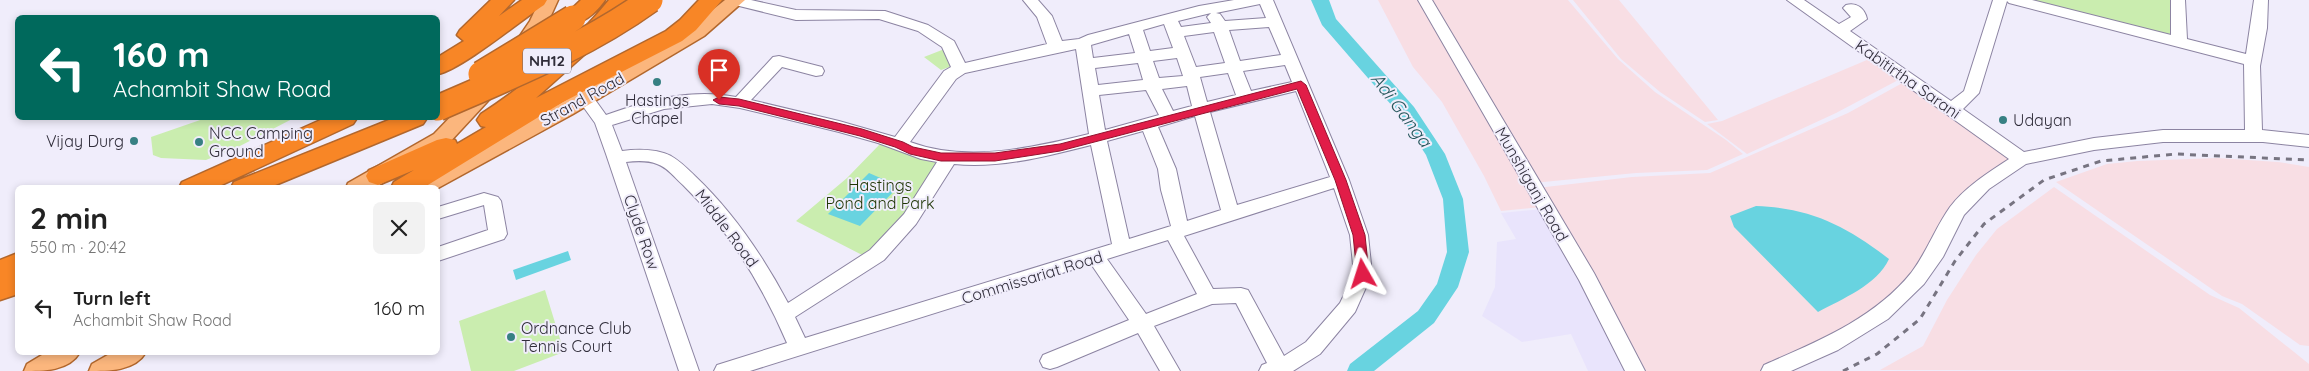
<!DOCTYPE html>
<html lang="en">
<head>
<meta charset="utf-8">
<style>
	body { margin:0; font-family:Quicksand,sans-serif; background:#f2f2f2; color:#222; height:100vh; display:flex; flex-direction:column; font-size:19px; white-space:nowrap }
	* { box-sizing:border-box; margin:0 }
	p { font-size:16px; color:#767676 }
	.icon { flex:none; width:28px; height:28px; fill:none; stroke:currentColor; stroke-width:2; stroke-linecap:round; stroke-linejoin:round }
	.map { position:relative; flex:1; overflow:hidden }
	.side { position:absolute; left:15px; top:185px; width:425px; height:170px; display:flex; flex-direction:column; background:#fff; border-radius:8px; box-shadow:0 2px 8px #0003 }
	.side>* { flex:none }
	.hud { position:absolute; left:15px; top:15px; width:425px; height:105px; border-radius:8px; box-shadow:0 2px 8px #0003; background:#00695c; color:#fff; overflow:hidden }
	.pin { position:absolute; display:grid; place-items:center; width:42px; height:42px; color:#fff; margin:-51px -21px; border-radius:50% 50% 50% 0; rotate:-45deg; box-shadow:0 0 5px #0007 }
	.pin .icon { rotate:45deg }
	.me { position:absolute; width:55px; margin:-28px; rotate:354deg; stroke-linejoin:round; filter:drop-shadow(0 0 4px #0008) }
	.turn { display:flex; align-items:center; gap:18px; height:105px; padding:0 15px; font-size:22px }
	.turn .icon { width:65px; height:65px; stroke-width:2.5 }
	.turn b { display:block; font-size:35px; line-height:42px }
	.round { display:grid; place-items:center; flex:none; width:52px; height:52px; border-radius:8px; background:#f2f2f2 }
	.headline { display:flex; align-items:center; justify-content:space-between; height:85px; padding:0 15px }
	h1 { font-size:30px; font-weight:700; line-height:38px }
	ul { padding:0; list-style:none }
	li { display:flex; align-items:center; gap:15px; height:75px; padding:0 15px }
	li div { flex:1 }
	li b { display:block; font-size:19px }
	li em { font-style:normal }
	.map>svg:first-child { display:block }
</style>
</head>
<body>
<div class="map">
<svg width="2309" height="371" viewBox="0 0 2309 371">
	<rect width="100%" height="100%" fill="#f0edfb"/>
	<path fill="#e9e4fc" d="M 1543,209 L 1632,371 L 1588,371 L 1571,334 L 1522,342 L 1482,316 L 1495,287 L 1497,242 L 1516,239 L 1501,213 Z"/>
	<path fill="#f8dee4" d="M 1378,0 L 1423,0 L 1541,207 L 1501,211 L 1484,176 L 1442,102 L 1413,67 Z
		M 1429,0 L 1568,0 L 1618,59 L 1655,92 L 1726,140 L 1743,154 L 1707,170 L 1636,173 L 1533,183 Z
		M 1573,0 L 1619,0 L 1718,120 L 1705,122 L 1660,92 L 1621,59 Z
		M 1874,57 L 1902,78 L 1836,113 L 1747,154 L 1707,124 L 1722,121 Z
		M 1906,81 L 2017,159 L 1955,206 L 1934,247 L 1879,312 L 1765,371 L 1640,371 L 1537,188 L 1632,177 L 1710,173 L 1848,113 Z
		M 2217,158 L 2278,162 L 2309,167 L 2309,346 L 2300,345 L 2242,304 L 2222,296 L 2056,182 L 2107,164 L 2137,161 Z
		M 2054,187 L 2210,295 L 2239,308 L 2309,364 L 2309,371 L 1880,370 L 1923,346 L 1947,300 L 1976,255 L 1997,229 Z"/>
	<path fill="#caedaf" d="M 2023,0 L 2173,0 L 2174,40 Z
		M 947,48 L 955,65 L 941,70 L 924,57 Z
		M 206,118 L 294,118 L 238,147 L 206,160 L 161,158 L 153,155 L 151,137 Z
		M 880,144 L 905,153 L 943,162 L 907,216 L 866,257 L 796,221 L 847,178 Z
		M 545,290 L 564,352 L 514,371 L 471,371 L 459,321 Z"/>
	<path fill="#68d3e0" d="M 869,173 L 899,186 L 860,226 L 828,214 Z
		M 1756,206 C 1811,208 1846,226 1889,259 C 1877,285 1842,299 1818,312 L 1734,227 L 1730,216 Z
		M 568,251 L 571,260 L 516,280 L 513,270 Z"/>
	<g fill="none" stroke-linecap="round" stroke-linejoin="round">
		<path fill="#68d3e0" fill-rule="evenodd" d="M 1311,0 L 1329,0 L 1336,19 L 1414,107 L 1445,154 L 1463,199 L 1469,252 L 1458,287 L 1434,323 L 1374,371 L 1347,371 L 1350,364 L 1418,311 L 1437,284 L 1447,252 L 1443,199 L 1426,155 L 1400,115 L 1322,25 Z"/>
		<defs>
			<path id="minor" d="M 729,0 L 751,0 L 796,10 L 885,11 L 928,25 L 954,41 L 965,63 L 1047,44 L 1037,17 L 1023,0 L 1038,0 L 1052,16 L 1062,41 L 1079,39 L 1088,35 L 1199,6 L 1234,0 L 1273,0 L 1349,180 L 1368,235 L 1372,274 L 1355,312 L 1320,354 L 1293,371 L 1259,371 L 1262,365 L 1267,363 L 1236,303 L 1212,304 L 1154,326 L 1180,371 L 1160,371 L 1138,333 L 1057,367 L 1050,369 L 1043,367 L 1040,361 L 1043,355 L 1129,320 L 1091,264 L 750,371 L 714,371 L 717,365 L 787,343 C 762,285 729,230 683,185 C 675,178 667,167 657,164 C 647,160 636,161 626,162 L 699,371 L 679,371 L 606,154 L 595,123 L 577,98 L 579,94 L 591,94 L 606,115 C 647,100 692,88 736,97 L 773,57 L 779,56 L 822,67 L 824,71 L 822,75 L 816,76 L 782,67 L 751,100 L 839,121 L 895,137 L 944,71 L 951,67 L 942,47 L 918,31 L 879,19 L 796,20 L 731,4 ZM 1260,4 L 1266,18 L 1225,21 L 1220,14 L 1216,13 ZM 1211,13 L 1207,17 L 1211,23 L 1181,27 L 1178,21 ZM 1164,24 L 1173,48 L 1150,51 L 1143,30 ZM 1269,27 L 1281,55 L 1240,61 L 1229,30 ZM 1214,32 L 1225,63 L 1196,67 L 1184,36 ZM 1129,34 L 1135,53 L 1093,58 L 1091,45 ZM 1076,49 L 1089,134 C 1032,148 966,163 910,142 L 956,79 L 965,73 ZM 1177,58 L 1183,76 L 1159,78 L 1153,61 ZM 1138,63 L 1143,80 L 1098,85 L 1095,68 ZM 1285,65 L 1292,82 L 1251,91 L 1243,71 ZM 1228,73 L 1236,95 L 1207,102 L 1200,77 ZM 1187,86 L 1192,106 L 1173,111 L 1162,89 ZM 1146,90 L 1159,115 L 1105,130 L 1099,95 ZM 1296,91 L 1330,177 L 1237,205 L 1210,112 ZM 712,104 L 740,108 L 839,132 L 878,143 L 921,159 L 937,162 L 904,214 L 870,250 L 788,303 C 763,256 733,212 695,176 C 688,169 680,161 671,156 C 657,149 638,149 622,151 L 612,125 L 664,109 ZM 1195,116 L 1221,210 L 1187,221 L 1176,169 L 1158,127 ZM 1143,131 L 1158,169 L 1161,190 L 1171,226 L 1129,239 L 1107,141 ZM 1091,145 L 1112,244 L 805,338 L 795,317 L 884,260 L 916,224 L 954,164 C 998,169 1048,156 1091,145 ZM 1334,188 L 1350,235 L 1354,274 L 1340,303 L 1306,342 L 1284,356 L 1248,290 L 1241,288 L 1213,289 L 1184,236 ZM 1168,240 L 1197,294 L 1146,314 L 1107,259 Z
				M 1418,0 L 1432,0 L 1594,273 L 1645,371 L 1625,371 L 1579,280 Z
				M 1787,0 L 1804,0 L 1839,24 L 1851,17 L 1843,8 L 1846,5 C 1856,2 1865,8 1867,19 L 1850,31 L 1951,101 L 1964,91 L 1993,0 L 2032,0 L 2171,35 L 2171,0 L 2185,0 L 2187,39 L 2246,54 L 2254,0 L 2268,0 L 2267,28 L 2260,66 L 2262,130 L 2309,135 L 2309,147 L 2263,142 L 2163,142 L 2094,150 L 2026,164 L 1989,189 L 1964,215 L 1943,257 L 1924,284 L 1888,319 L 1838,350 L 1791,371 L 1761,371 L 1764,365 C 1816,342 1874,319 1911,273 C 1927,252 1935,228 1950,207 C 1965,187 1988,173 2009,159 ZM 2007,1 L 2009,3 L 2244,64 L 2245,130 L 2163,130 L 2094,138 L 2024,152 L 1963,109 L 1979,93 Z
				M 484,193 L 498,197 L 501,201 L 507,234 L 504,239 L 438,261 L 438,247 L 488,230 L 484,205 L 438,219 L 438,207 Z"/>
			<path id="major" d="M 540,0 L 558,0 L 548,22 L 527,53 L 520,55 L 513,53 L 511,49 L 530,21 Z
				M 725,0 L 745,0 L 704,36 L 573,114 L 438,188 L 414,188 L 416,181 L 559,104 L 690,28 Z
				M 492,79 L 499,81 L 502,85 L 499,89 L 448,144 L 374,188 L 346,188 L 348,183 L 434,134 L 485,81 Z
				M 47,352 L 80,352 C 69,371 44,371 24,371 L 27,364 Z
				M 113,352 L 146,352 C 135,371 109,371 89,371 L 92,364 Z"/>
			<path id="highway" d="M 491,0 L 514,0 L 499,16 L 522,0 L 547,0 L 544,5 C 520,21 462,69 438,74 L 438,57 L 464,41 L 457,35 L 460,30 Z
				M 581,0 L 605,0 C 596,13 581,27 565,23 L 562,18 Z
				M 609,0 L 631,0 L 584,55 L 536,98 L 666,31 L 680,20 L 699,0 L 722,0 L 696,30 L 682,41 L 563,102 L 423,188 L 391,188 L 394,182 L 414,170 L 378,185 L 369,182 L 366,176 L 369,170 L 437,140 L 446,138 L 455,140 L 457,144 L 486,127 L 481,126 L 477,120 L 481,114 C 529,83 572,45 609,0 Z
				M 325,118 L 357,118 L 353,124 L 215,188 L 179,188 L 182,182 Z
				M 394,118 L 427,118 L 423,124 L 268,188 L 231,188 L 234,182 Z
				M 18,253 L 18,294 L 0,300 L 0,260 Z"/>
		</defs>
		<use href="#minor" stroke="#8c84a2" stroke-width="2"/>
		<use href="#major" stroke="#b2672d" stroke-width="3"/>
		<use href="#highway" stroke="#b2672d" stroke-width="3"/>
		<use href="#minor" fill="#fff" fill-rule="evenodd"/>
		<use href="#major" fill="#fbb67d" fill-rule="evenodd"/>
		<use href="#highway" fill="#f88626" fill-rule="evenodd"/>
		<path stroke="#777481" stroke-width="3" stroke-dasharray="6 6" stroke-linecap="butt" d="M 1843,371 L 1877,354 L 1920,319 L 1955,261 L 1984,224 L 2044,180 L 2101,161 L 2176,154 L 2309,160"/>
		<defs>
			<path id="highway-bridge" d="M 481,74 L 573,18
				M 438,108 C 511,76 585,47 650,0"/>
		</defs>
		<use href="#highway-bridge" stroke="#b2672d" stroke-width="28" stroke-linecap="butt"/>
		<use href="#highway-bridge" stroke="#f88626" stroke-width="25"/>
	</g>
	<path fill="#e11d48" stroke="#92132f" d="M 1301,81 L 1306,85 L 1346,180 L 1365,235 L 1369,274 L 1368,277 L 1359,277 L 1357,274 L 1353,235 L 1335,180 L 1297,89 L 1060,151 L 995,161 L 941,161 L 910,154 L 895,147 L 860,136 L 739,106 L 719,104 L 713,100 L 719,97 L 739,99 L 862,129 L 903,142 L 913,147 L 941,153 L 995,153 L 1060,144 Z"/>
	<g fill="#378083" stroke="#f0edfb" stroke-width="2">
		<circle cx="657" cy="82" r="5"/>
		<circle cx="2003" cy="120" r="5"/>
		<circle cx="134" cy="141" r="5"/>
		<circle cx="199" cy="142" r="5"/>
		<circle cx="511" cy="337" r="5"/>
	</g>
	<g text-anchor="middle" stroke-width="4" stroke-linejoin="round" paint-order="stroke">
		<rect fill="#f0edfb" stroke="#6a6774" stroke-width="1" x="523" y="48.5" width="48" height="25" rx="4"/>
		<g font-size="15" font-weight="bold" fill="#302d3a">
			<text x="547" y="66">NH12</text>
		</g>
		<g font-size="16" fill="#302d3a" stroke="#f0edfb">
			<text transform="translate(1908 79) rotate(35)" y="6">Kabitirtha Sarani</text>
			<text transform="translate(582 99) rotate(-29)" y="6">Strand Road</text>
			<text transform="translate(1532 184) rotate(60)" y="6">Munshiganj Road</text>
			<text transform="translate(727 228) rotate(53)" y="6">Middle Road</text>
			<text transform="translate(642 232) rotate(71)" y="6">Clyde Row</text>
			<text transform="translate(1032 277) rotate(-17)" y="6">Commissariat Road</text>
		</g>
		<g font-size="16" fill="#302d3a" stroke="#f0edfb" text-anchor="start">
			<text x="657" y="106" text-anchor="middle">Hastings<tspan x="657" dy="18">Chapel</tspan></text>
			<text x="2013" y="126">Udayan</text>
			<text x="209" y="139">NCC Camping<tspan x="209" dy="18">Ground</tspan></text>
			<text x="124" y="147" text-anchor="end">Vijay Durg</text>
			<text x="521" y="334">Ordnance Club<tspan x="521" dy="18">Tennis Court</tspan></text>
		</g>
		<g font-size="16" fill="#1e3504" stroke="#f0edfb">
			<text x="880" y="191">Hastings<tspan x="880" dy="18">Pond and Park</tspan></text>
		</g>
		<g font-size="18" font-style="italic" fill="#27575c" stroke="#f0edfb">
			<text transform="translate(1401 110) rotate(53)" y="6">Adi Ganga</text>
		</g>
	</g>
</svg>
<div class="pin" style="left:719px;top:100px;background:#d93025"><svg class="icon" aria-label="arrive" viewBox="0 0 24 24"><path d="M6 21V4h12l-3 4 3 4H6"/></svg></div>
<svg class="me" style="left:1363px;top:274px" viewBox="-20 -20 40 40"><path d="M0-17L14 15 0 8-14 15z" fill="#e11d48" stroke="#fff" stroke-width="4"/></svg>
<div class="hud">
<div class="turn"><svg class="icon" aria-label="left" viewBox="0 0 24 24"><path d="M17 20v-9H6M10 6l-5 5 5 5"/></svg><div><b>160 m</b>Achambit Shaw Road</div></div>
</div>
<section class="side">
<div class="headline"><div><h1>2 min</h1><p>550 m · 20:42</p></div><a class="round"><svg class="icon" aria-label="close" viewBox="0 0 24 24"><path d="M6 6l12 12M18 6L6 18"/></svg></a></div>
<ul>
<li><svg class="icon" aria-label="left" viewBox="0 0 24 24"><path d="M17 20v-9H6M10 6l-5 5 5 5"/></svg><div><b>Turn left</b><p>Achambit Shaw Road</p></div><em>160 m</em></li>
</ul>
</section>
</div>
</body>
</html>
